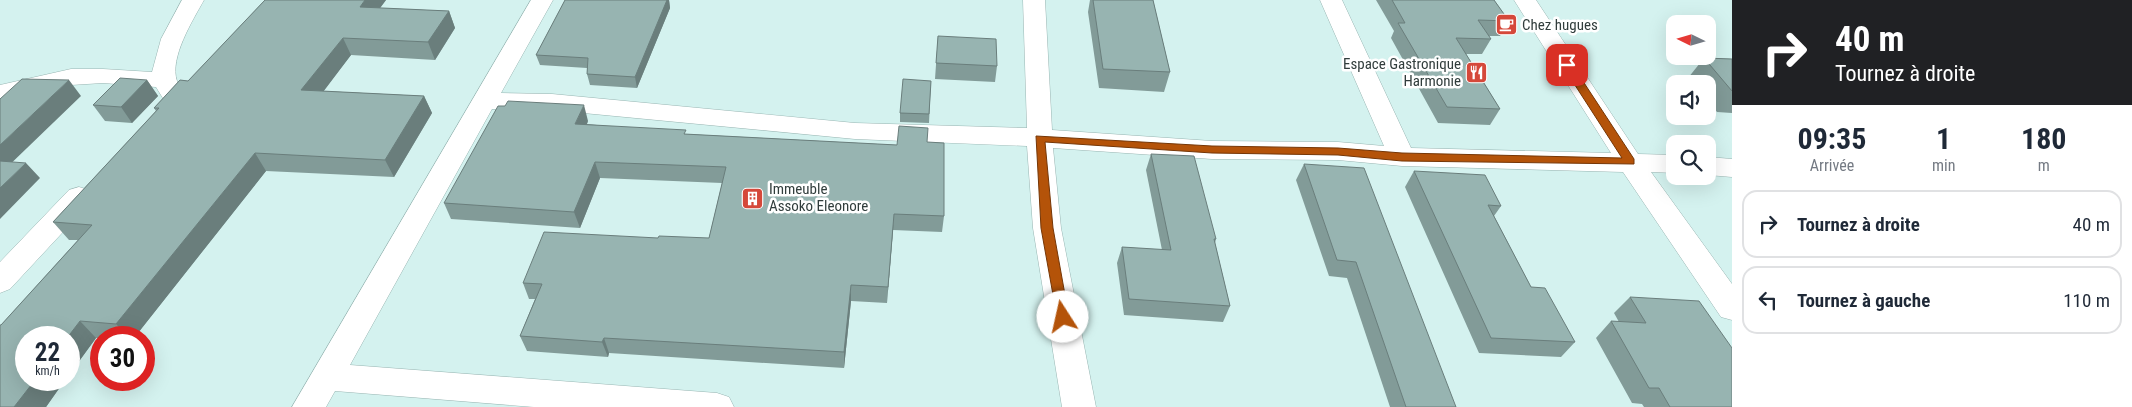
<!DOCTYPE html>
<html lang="fr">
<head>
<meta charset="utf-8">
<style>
	body { margin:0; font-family:"Roboto Condensed",sans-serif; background:#f6f6f7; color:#1f2937; height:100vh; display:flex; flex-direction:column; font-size:19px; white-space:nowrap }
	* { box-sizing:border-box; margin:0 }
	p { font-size:16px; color:#747a83 }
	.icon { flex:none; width:28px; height:28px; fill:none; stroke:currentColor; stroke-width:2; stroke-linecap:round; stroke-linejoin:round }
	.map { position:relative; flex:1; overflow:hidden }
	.panel { display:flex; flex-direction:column; background:#fff; width:400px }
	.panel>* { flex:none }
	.hud { background:#202124; color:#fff; overflow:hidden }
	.needle { width:32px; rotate:275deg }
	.tools { position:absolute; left:1666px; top:15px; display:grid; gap:10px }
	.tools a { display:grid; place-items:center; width:50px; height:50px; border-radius:10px; background:#fff; box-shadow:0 5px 20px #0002; font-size:25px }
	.speed { position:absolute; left:15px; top:326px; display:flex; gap:10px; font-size:25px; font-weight:700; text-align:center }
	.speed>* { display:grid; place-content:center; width:65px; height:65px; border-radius:50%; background:#fff; box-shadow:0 5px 20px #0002; line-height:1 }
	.speed small { font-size:12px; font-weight:400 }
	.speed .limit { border:8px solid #d22; background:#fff; color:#111 }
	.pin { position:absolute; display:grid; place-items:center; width:42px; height:42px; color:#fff; margin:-21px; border-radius:10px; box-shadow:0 2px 8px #0006 }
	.me { position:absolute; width:55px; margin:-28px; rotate:350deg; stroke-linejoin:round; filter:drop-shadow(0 0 4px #0008) }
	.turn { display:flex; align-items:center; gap:18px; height:105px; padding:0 20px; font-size:22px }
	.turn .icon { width:65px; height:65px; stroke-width:2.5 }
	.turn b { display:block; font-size:35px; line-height:42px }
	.eta { display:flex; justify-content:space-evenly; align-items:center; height:85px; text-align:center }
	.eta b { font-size:30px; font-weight:700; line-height:35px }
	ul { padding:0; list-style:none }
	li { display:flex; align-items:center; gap:15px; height:68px; margin:0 10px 8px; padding:0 10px; border:2px solid #e0e1e3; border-radius:15px }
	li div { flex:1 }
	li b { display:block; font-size:19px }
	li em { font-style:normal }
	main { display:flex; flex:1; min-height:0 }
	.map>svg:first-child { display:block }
</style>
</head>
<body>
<main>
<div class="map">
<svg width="1732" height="407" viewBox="0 0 1732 407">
	<rect width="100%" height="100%" fill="#d4f2ef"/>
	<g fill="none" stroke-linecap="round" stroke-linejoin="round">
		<defs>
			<path id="street" d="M 182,0 L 204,0 C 193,20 169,58 177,81 C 179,85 183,90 185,94 L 182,100 L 173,102 L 164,100 L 156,87 L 103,83 L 71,85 L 0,101 L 0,85 L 71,69 L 103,69 L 152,72 L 161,39 Z
				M 531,0 L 553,0 L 501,93 L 552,94 L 855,123 L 1027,128 L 1023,0 L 1045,0 L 1052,130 L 1212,141 L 1338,142 L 1384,146 L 1320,0 L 1342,0 L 1411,148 L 1611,153 L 1514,0 L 1536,0 L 1638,154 L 1675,155 L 1675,173 L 1651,172 L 1732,284 L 1732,320 L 1721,317 L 1623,172 L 1402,166 L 1338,160 L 1212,159 L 1053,148 L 1061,228 L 1096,407 L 1062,407 L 1033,228 L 1027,146 L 855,139 L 552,110 L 492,109 L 350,365 L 717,393 L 729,397 L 734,407 L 534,407 L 335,391 L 326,407 L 292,407 Z
				M 1708,157 L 1732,159 L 1732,177 L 1708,175 Z
				M 79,187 L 89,190 L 93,197 L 89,204 L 10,289 L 0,293 L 0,262 L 69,190 Z"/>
		</defs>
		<use href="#street" stroke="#98b5b2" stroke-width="1"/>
		<use href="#street" fill="#fff" fill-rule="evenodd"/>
	</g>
	<path fill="#829b98" d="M 265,0 L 386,0 L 380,8 L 449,11 L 455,28 L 435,60 L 351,55 L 323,91 L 424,96 L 432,113 L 394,177 L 266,171 L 134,338 L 96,338 L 69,375 L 69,338 L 26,338 L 26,380 L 65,380 L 46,407 L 0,407 L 0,325 L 1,325 L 78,240 L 69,240 L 53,222 L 156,111 L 154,108 L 180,80 L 188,81 Z
		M 565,0 L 669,0 L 670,8 L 637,88 L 590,85 L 587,74 L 587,68 L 540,65 L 536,55 Z
		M 1090,0 L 1153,0 L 1170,72 L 1164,92 L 1099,88 L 1088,12 Z
		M 1376,0 L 1494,0 L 1509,21 L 1500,36 L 1489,36 L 1491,39 L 1482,54 L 1466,54 L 1500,109 L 1490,125 L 1438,123 L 1391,38 L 1394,31 Z
		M 938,36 L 997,66 L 995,82 L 935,79 Z
		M 1704,58 L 1732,59 L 1732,113 L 1717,112 L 1708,101 L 1708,84 L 1693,84 L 1688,78 Z
		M 147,80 L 158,96 L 132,123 L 105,121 L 93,105 Z
		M 931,81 L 929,123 L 900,122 L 900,113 Z
		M 588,121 L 587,124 L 686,134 L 897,145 L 927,142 L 944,216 L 942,232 L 893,230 L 887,303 L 851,301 L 844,368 L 609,353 L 608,357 L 527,351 L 520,336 L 535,299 L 529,299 L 523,283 L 658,238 L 709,238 L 722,183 L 600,178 L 580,228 L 451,219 L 444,203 Z
		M 1151,154 L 1216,239 L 1215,243 L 1230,306 L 1223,322 L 1124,315 L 1117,263 L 1122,247 L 1162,250 L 1146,170 Z
		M 1304,164 L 1456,407 L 1390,407 L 1347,278 L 1329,276 L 1296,180 Z
		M 1414,171 L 1501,206 L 1494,216 L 1531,287 L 1575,342 L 1561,357 L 1479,353 L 1405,187 Z
		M 1630,297 L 1732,407 L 1644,407 L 1642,404 L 1632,403 L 1596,338 L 1611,321 L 1619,322 L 1614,313 Z"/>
	<path fill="#6a7e7c" d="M 365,0 L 386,0 L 368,24 L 360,7 Z
		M 667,0 L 669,0 L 670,8 L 637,88 L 635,77 Z
		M 449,11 L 455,28 L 435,60 L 428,42 Z
		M 343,38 L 351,55 L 311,108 L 301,90 Z
		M 69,80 L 81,96 L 0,174 L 0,145 Z
		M 147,80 L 158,96 L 132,123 L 121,107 Z
		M 424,96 L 432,113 L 394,177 L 385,160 Z
		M 584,105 L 588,121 L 580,140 L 575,124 Z
		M 255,153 L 266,171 L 134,338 L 129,338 L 116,324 Z
		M 595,162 L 600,178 L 580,228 L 574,212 Z
		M 26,163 L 40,178 L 0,219 L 0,188 Z
		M 894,214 L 893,230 L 887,303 L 888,287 Z
		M 851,285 L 851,301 L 844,368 L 844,352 Z
		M 80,321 L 96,338 L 69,375 L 69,338 L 67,338 Z
		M 604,338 L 609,353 L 608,357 L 602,342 Z
		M 35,380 L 65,380 L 46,407 L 14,407 Z"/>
	<path fill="#97b4b1" stroke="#6a7e7c" d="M 265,0 L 365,0 L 360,7 L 449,11 L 428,42 L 343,38 L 301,90 L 424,96 L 385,160 L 255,153 L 116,324 L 80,321 L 67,338 L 26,338 L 26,380 L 35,380 L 14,407 L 0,407 L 0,325 L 1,325 L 92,225 L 53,222 L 159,108 L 154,108 L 180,80 L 188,81 Z
		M 565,0 L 667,0 L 635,77 L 587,74 L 588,58 L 536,55 Z
		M 1093,0 L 1153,0 L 1170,72 L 1103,69 Z
		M 1392,0 L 1494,0 L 1509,21 L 1478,20 L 1491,39 L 1456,38 L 1500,109 L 1447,107 L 1398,23 L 1405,23 Z
		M 938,36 L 996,39 L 997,66 L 936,63 Z
		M 1704,58 L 1732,59 L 1732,91 Z
		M 120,78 L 147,80 L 121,107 L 93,105 Z
		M 22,79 L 69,80 L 0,145 L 0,99 Z
		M 903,79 L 931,81 L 929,114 L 900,113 Z
		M 508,101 L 584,105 L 575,124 L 686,130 L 684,134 L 897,145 L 899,126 L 928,128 L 927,142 L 944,143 L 944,216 L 894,214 L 888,287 L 851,285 L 844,352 L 604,338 L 602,342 L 520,336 L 542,284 L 523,283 L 544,232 L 658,238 L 659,236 L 709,238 L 726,167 L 595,162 L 574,212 L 444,203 L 498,106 L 505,106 Z
		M 1151,154 L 1194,156 L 1216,239 L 1214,239 L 1230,306 L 1129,299 L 1122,247 L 1171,250 Z
		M 0,161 L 26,163 L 0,188 Z
		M 1304,164 L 1364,168 L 1456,407 L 1406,407 L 1356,262 L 1337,260 Z
		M 1414,171 L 1485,175 L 1501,206 L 1488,205 L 1531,287 L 1545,288 L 1575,342 L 1491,338 Z
		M 1630,297 L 1699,301 L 1732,348 L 1732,407 L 1670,407 L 1659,388 L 1649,388 L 1611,321 L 1646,323 Z"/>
	<path fill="#b45309" stroke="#753606" d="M 1567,62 L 1571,63 L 1634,159 L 1634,164 L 1402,161 L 1338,155 L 1212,153 L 1045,142 L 1053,228 L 1069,317 L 1063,322 L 1057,317 L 1041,228 L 1036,136 L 1212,146 L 1338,148 L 1402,153 L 1622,158 L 1562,65 Z"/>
	<defs>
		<symbol id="cafe-square" viewBox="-11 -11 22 22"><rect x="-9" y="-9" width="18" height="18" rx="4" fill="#d5483a" stroke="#fff"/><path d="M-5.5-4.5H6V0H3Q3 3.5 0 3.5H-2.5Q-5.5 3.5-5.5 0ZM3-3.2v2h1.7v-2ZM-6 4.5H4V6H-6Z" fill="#fff"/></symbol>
		<symbol id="restaurant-square" viewBox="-11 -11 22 22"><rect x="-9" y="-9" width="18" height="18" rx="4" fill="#d5483a" stroke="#fff"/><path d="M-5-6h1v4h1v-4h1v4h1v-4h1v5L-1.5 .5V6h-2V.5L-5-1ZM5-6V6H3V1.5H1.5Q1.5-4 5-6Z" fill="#fff"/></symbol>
		<symbol id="building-square" viewBox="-11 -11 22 22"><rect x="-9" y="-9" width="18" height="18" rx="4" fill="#d5483a" stroke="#fff"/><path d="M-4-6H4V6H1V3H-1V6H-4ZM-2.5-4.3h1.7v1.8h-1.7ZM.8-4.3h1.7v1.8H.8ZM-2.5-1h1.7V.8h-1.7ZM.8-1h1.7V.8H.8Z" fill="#fff"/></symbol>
	</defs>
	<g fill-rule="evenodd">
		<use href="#cafe-square" x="1494" y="12" width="25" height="25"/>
		<use href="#restaurant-square" x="1464" y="60" width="25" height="25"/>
		<use href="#building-square" x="740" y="186" width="25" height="25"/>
	</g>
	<g text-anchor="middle" stroke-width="5" stroke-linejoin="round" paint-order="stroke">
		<g font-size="15" fill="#313d3c" stroke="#fff" text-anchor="start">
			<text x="1522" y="30">Chez hugues</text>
			<text x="1461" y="69" text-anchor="end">Espace Gastronique<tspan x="1461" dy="17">Harmonie</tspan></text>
			<text x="769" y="194">Immeuble<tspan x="769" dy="17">Assoko Eleonore</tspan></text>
		</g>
	</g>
</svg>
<div class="tools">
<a><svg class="needle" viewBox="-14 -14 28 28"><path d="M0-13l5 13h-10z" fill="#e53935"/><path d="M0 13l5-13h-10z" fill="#747a83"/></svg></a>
<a><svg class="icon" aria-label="sound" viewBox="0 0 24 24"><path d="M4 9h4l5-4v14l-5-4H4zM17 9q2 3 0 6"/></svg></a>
<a><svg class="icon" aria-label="search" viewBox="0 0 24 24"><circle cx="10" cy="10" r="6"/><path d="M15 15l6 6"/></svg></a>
</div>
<div class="speed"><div>22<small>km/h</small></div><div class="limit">30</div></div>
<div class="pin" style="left:1567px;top:65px;background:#d93025"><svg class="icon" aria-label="arrive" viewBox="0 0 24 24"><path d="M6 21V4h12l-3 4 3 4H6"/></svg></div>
<svg class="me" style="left:1063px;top:317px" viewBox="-20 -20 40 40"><circle r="19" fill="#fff"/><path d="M0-13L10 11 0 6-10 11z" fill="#b45309"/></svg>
</div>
<section class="panel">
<div class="hud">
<div class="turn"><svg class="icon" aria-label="right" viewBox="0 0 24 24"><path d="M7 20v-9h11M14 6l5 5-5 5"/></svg><div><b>40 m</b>Tournez à droite</div></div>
</div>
<div class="eta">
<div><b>09:35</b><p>Arrivée</p></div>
<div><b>1</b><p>min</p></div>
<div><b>180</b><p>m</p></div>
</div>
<ul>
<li><svg class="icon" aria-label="right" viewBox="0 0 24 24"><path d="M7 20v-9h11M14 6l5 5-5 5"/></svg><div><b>Tournez à droite</b></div><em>40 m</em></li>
<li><svg class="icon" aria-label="left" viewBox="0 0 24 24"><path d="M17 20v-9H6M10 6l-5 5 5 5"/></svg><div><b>Tournez à gauche</b></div><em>110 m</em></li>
</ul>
</section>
</main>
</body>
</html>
